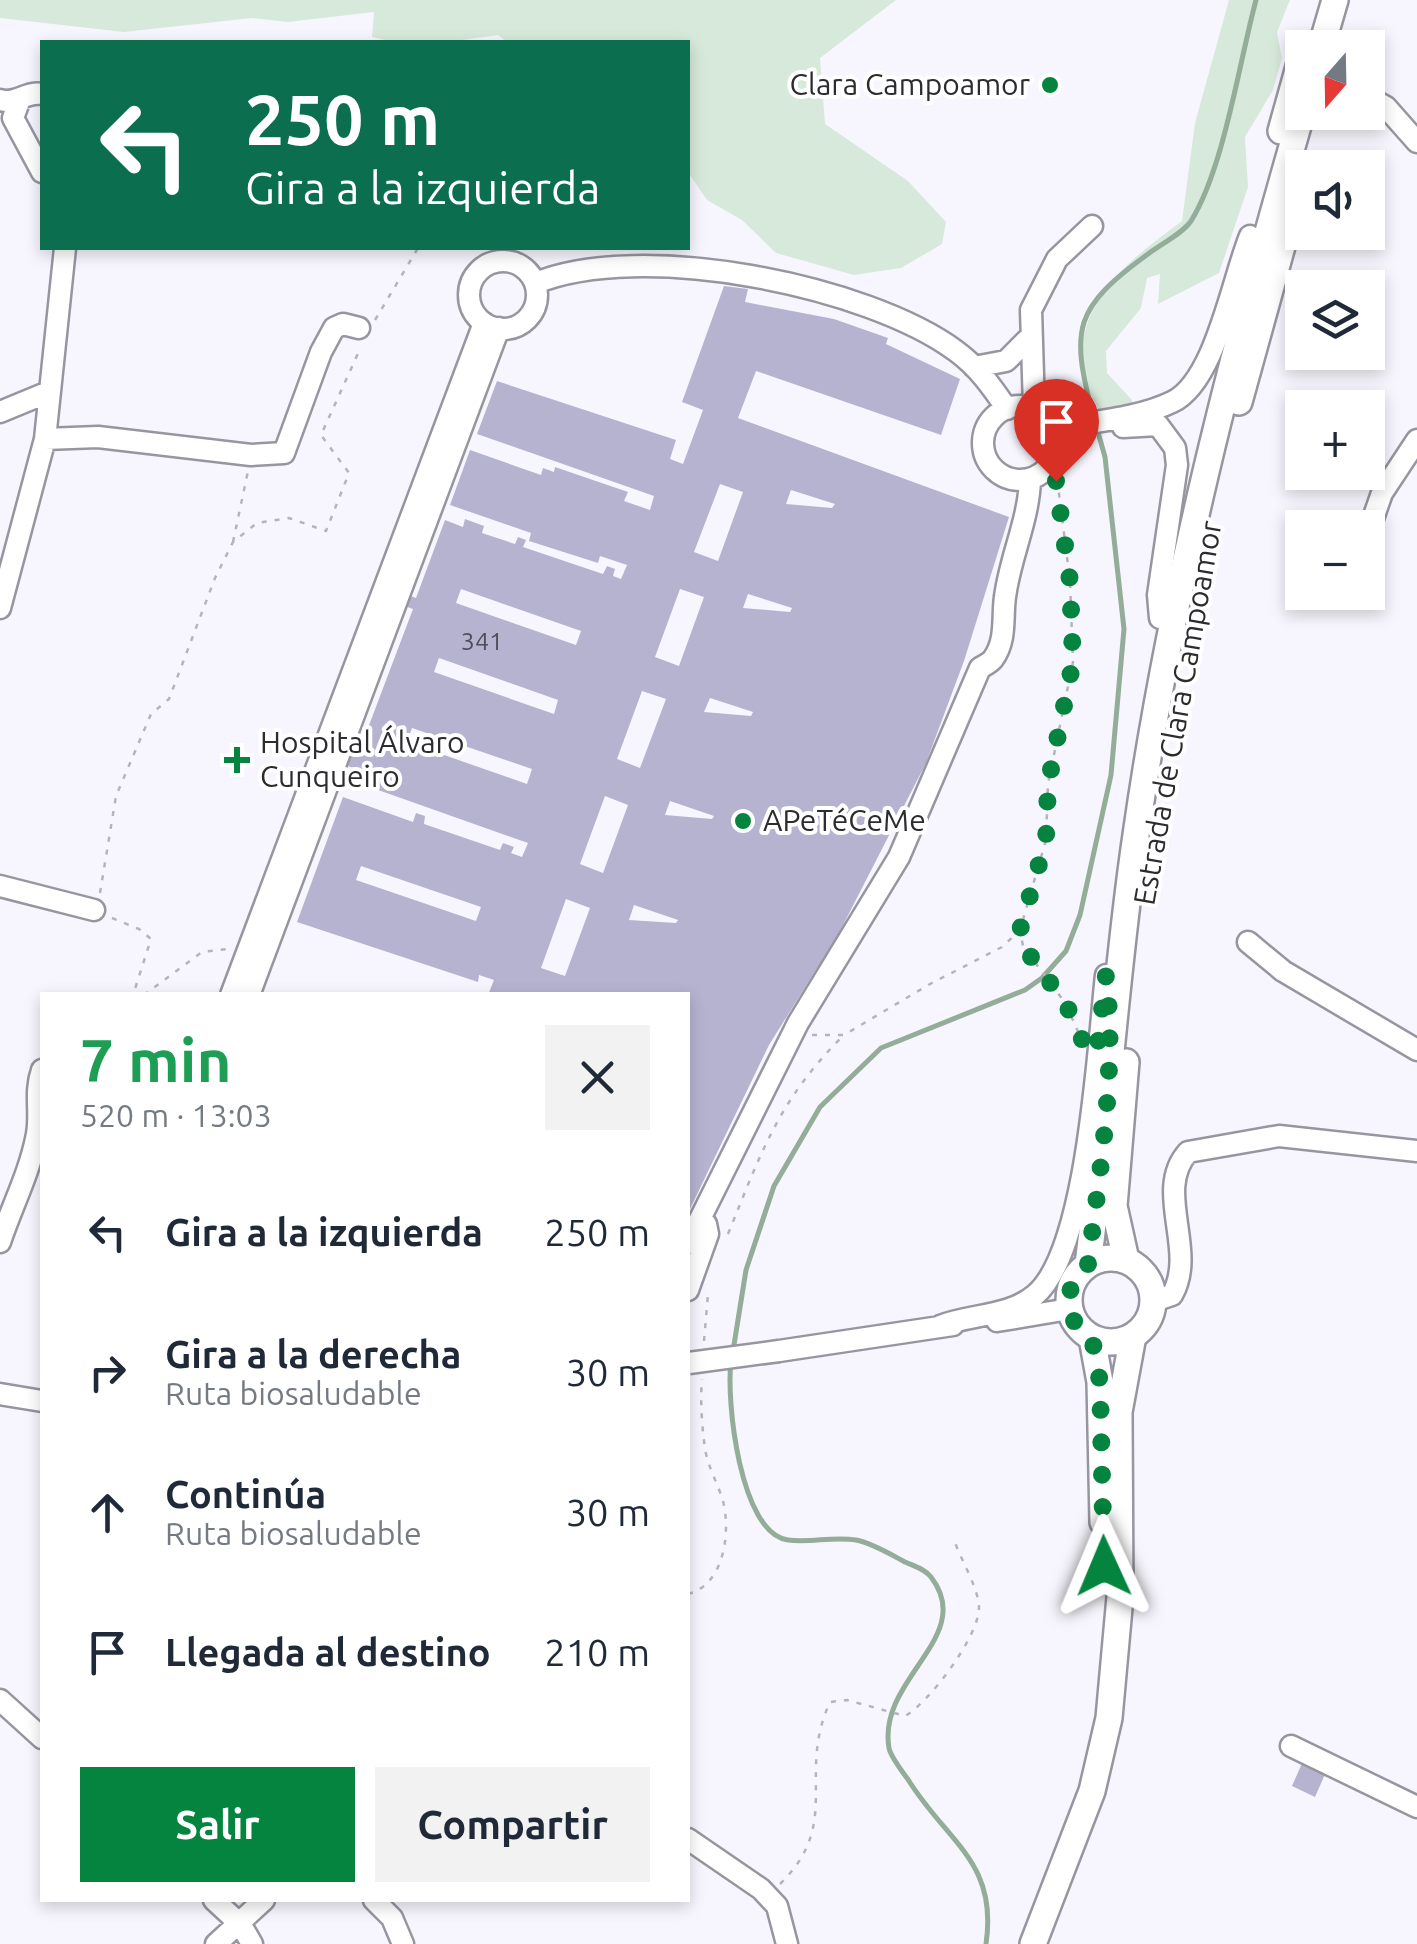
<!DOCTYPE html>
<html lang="es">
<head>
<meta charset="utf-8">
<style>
	body { margin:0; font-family:Ubuntu,sans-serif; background:#f2f2f3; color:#1f2937; height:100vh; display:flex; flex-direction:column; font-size:38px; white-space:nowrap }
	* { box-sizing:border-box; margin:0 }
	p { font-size:32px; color:#747a83 }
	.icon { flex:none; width:55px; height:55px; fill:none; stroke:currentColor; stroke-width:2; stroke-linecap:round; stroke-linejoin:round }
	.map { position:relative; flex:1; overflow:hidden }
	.sheet { position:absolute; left:40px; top:992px; width:650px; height:910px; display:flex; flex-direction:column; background:#fff; border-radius:0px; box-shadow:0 5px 15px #0003 }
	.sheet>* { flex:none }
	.top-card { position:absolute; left:40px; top:40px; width:650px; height:210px; border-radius:0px; box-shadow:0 5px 15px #0003; background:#0b6e4f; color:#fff; overflow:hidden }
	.needle { width:65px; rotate:200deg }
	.controls { position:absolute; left:1285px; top:30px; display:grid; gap:20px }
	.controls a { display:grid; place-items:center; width:100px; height:100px; border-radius:0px; background:#fff; box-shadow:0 5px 15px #0003; font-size:50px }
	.pin { position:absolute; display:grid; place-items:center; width:85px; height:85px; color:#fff; margin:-102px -42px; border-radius:50% 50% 50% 0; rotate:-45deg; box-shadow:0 0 10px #0007 }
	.pin .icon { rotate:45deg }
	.me { position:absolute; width:110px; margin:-55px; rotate:359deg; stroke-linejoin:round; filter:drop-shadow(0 0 8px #0008) }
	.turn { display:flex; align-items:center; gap:35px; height:210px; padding:0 40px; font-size:45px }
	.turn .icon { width:130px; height:130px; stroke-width:2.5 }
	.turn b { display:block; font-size:70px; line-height:85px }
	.round { display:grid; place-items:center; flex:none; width:105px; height:105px; border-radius:0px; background:#f2f2f3 }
	.headline { display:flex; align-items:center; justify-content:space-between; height:170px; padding:0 40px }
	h1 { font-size:60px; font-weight:700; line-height:75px; color:#1e9e55 }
	.cta { display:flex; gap:20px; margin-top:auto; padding:20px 40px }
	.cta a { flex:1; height:115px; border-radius:0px; background:#04843e; color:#fff; font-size:40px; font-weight:700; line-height:115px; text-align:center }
	.cta a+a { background:#f2f2f3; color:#1f2937 }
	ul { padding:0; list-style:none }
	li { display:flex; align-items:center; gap:30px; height:140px; padding:0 40px }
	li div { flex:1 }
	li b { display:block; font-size:38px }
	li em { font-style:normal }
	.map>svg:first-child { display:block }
</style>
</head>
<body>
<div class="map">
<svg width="1417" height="1944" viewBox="0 0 1417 1944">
	<rect width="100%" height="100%" fill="#f7f6fe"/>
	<path fill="#d7e9da" d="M 0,0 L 896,0 L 820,58 L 825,124 L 908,181 L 946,222 L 942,244 L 901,268 L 854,275 L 776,253 L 742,220 L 707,200 L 688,172 L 688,42 L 507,42 L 498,35 C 456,41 414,48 372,37 L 374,12 L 288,22 L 252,18 L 124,32 L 0,18 Z
		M 1229,0 L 1290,0 L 1277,32 L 1282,58 L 1273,90 L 1245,137 L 1248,187 L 1219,273 L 1158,304 L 1160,274 L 1147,278 L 1141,308 L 1106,351 L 1107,373 L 1132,400 L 1132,411 L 1103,416 C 1096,403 1081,382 1081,367 C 1079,296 1131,259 1182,221 L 1195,123 Z"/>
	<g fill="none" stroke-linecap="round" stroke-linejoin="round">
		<path stroke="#93ad98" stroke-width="5" d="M 1093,415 C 1070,328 1074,308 1148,254 C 1161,244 1182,234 1191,221 C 1224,168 1239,63 1256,0
			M 733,1351 L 746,1270 L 774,1186 L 820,1107 L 881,1048 L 1025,990 L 1042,978 L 1066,951 L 1080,915 L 1111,775 L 1124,629 L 1105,457 L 1096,425
			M 731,1362 C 726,1400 740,1534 788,1540 C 810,1543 834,1536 856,1540 C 872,1543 890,1554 905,1562 C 914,1566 925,1569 931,1577 C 977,1637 877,1678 889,1748 C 891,1758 903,1772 909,1781 C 948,1843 998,1862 986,1944"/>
	</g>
	<path fill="#b6b3d1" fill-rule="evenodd" d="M 724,286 L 748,289 L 745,302 L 834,319 L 888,338 L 886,344 L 960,379 L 941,435 L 756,371 L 738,418 L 1009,517 L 964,661 L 926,763 L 839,933 L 769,1045 L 688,1213 L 688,995 L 488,995 L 494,980 L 479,975 L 478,982 L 297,922 L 343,797 L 413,822 L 416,813 L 425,816 L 424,824 L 500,850 L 503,843 L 514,847 L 511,853 L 522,857 L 528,843 L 350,780 L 354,768 L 344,765 L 347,754 L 357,757 L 413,609 L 402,605 L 405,594 L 416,598 L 445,520 L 463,527 L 465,519 L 484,526 L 482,533 L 515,544 L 518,537 L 526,540 L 523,547 L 603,574 L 607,566 L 615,569 L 613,576 L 621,579 L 627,565 L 600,556 L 598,563 L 529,541 L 531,533 L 450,505 L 470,450 L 541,475 L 543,468 L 554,472 L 555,467 L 628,492 L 624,501 L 650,510 L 654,496 L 477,434 L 497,381 L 676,440 L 670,459 L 683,464 L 703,410 L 682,402 ZM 720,484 L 743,492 L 718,561 L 694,552 ZM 791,490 L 835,504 L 832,508 L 786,504 ZM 461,589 L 581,631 L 576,645 L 456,603 ZM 680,589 L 704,597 L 679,666 L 655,657 ZM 748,594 L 792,608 L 790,612 L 743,608 ZM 439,658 L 558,700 L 554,714 L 434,672 ZM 642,691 L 666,699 L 640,768 L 617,759 ZM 710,698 L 753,712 L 751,716 L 704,712 ZM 412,728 L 532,769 L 527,784 L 407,742 ZM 605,796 L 628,805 L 603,873 L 580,864 ZM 670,801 L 714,816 L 712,819 L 665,815 ZM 361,866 L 481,907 L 476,921 L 356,880 ZM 566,899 L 590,908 L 565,976 L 541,968 ZM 634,905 L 678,920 L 676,923 L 629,920 Z
		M 1303,1761 L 1326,1772 L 1315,1797 L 1292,1786 Z"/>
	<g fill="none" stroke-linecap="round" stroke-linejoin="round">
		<defs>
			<path id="minor" d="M 1368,97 L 1386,107 L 1417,142
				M 20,99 L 13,118 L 42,172
				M 0,100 C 16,105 26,91 42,94
				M469 295a34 34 0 1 1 68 0a34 34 0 1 1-68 0Z
				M 536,283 C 640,240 867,285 956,351 C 978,367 992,387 1007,409
				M 974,367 L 1006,361 L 1028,339
				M983 443a37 37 0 1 1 74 0a37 37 0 1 1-74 0Z
				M 1034,408 L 1031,310 L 1057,259 L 1092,226
				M 0,412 L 46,393
				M 1054,425 L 1065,427 C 1099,421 1141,417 1172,402 C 1215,382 1232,280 1250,236
				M 1123,427 L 1158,425 L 1175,448 L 1177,465 L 1158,595 L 1160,618
				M 45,439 L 98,437 L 251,455 L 284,453 L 321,352 L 334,328 L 343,324 L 359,328
				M 1368,533 L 1382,493 L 1417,440
				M 0,608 L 45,439 L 65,248
				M 0,886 L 94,910
				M 1248,942 L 1283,971 L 1417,1050
				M 231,995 L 484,323
				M 249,995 L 499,328
				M 0,1242 C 12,1206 30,1172 37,1134 C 41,1111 34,1093 42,1070
				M 688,1243 L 798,1023 L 899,857 L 980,668 C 985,665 990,663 993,659 C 1007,640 1002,616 1005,597 C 1010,557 1029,520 1030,479
				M 688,1290 L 708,1234 L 706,1224
				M 1154,1301 L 1172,1295 C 1198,1250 1153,1191 1188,1152 L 1279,1136 L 1417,1151
				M 997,1321 L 1069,1309
				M 940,1326 C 970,1314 1009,1317 1035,1295 C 1088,1251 1098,1046 1106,975
				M 779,1351 L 953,1325
				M 0,1394 L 42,1401
				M 0,1700 L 42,1738
				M 1291,1746 L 1417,1807
				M 688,1839 L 761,1889 L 777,1906 L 787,1944
				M 214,1900 L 241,1925 L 252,1944
				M 374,1900 L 392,1918 L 403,1944
				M 216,1944 L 264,1900"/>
			<path id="major" d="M 1321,48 L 1335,0
				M 1281,131 L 1302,56
				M 1239,402 L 1302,174
				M 1126,1062 L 1114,1206 L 1126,1260
				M1069 1300a42 42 0 1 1 84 0a42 42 0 1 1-84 0Z
				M 1088,1264 C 1107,1121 1115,977 1136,835 C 1171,589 1233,350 1302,112
				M 1092,1338 L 1100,1382 L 1103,1522
				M 1033,1944 L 1092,1791 L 1109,1718 L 1120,1597 L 1119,1412 L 1133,1336"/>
		</defs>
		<use href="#minor" stroke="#9796a0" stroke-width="25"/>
		<use href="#major" stroke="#9796a0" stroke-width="30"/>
		<path stroke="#b5b4ba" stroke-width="2.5" stroke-dasharray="5 8" stroke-linecap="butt" d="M 375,320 L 418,248
			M 1054,454 L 1070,581 L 1073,662 L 1048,784 L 1046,840 L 1020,930 L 1023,946 L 1066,1004 L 1081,1039
			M 233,542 L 248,471
			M 100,893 L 116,796 L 151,714 L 169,699 L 215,578 L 233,542 L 257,523 L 289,518 L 326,531 L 349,473 L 321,435 L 360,349
			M 112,918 L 139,929 L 151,939 L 133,995
			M 144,995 L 202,952 L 228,949
			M 812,1035 L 844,1035 L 930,984 L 1002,947 L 1019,931
			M 728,1234 C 761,1153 779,1099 844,1035
			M 704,1341 L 708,1294
			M 688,1594 C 724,1585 731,1533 723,1501 C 718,1484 708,1467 705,1449 C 702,1426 700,1402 702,1379
			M 780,1884 C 843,1822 796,1776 830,1702 L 847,1700 L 905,1716 C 929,1703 980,1635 979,1607 C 978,1587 961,1560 954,1540"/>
		<use href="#minor" stroke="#fff" stroke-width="20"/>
		<use href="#major" stroke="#fff" stroke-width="25"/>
		<defs>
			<path id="minor-bridge" d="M 689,1363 L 779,1351"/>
		</defs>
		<use href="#minor-bridge" stroke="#9796a0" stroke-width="25" stroke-linecap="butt"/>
		<use href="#minor-bridge" stroke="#fff" stroke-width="20"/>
	</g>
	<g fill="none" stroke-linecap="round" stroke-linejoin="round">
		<path stroke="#04843e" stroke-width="18" stroke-dasharray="0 32.4" d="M 1056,481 L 1070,581 L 1073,662 L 1048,784 L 1046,840 L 1020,930 L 1023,946 L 1066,1004 L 1085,1046 L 1097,1052 L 1106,975 C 1117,1070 1100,1170 1088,1264 L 1078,1272 L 1068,1296 L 1074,1321 L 1092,1338 L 1100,1382 L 1104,1566"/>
	</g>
	<g fill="#04843e" stroke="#fff" stroke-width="4">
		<circle cx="1050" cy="85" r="10"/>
		<path d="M232 745h10v10h10v10h-10v10h-10v-10h-10v-10h10z"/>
		<circle cx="743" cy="821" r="10"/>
	</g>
	<g text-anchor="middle" stroke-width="8" stroke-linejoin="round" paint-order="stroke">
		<g font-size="25" fill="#4e4d58">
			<text x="482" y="650">341</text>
		</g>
		<g font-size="30" fill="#2c2b2f" stroke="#fff" text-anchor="start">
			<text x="1030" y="95" text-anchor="end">Clara Campoamor</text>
			<text x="260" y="753">Hospital Álvaro<tspan x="260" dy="34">Cunqueiro</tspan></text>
			<text x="763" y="831">APeTéCeMe</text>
		</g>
		<g font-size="30" fill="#2c2b2f" stroke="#fff">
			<text transform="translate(1178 713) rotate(-80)" y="10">Estrada de Clara Campoamor</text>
		</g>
	</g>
</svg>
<div class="controls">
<a><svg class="needle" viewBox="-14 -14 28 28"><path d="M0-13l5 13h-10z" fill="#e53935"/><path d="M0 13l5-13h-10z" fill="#747a83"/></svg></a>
<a><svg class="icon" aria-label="sound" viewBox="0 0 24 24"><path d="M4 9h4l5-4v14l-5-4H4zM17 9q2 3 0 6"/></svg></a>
<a><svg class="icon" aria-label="layers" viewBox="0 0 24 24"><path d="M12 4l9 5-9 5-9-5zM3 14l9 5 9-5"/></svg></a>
<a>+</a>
<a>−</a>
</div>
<div class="pin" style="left:1056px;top:481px;background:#d93025"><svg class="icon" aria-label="arrive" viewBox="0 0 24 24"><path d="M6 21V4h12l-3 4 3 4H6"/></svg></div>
<svg class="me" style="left:1104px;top:1566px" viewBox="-20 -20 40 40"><path d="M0-17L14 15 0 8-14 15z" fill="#04843e" stroke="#fff" stroke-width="4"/></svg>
<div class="top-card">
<div class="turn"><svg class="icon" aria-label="left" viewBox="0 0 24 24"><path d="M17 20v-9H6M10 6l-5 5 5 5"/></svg><div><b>250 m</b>Gira a la izquierda</div></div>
</div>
<section class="sheet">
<div class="headline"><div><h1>7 min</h1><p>520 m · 13:03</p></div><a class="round"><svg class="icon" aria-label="close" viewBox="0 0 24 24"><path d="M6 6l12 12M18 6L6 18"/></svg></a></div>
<ul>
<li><svg class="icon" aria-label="left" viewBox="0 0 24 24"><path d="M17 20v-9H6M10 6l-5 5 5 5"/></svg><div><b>Gira a la izquierda</b></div><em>250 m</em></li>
<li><svg class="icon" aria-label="right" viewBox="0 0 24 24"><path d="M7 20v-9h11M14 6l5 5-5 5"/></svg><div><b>Gira a la derecha</b><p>Ruta biosaludable</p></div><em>30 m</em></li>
<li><svg class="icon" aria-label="ahead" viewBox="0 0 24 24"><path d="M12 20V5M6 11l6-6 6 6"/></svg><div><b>Continúa</b><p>Ruta biosaludable</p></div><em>30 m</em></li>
<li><svg class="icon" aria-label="arrive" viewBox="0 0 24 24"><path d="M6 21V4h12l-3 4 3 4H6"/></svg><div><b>Llegada al destino</b></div><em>210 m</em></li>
</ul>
<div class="cta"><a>Salir</a><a>Compartir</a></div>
</section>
</div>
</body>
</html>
